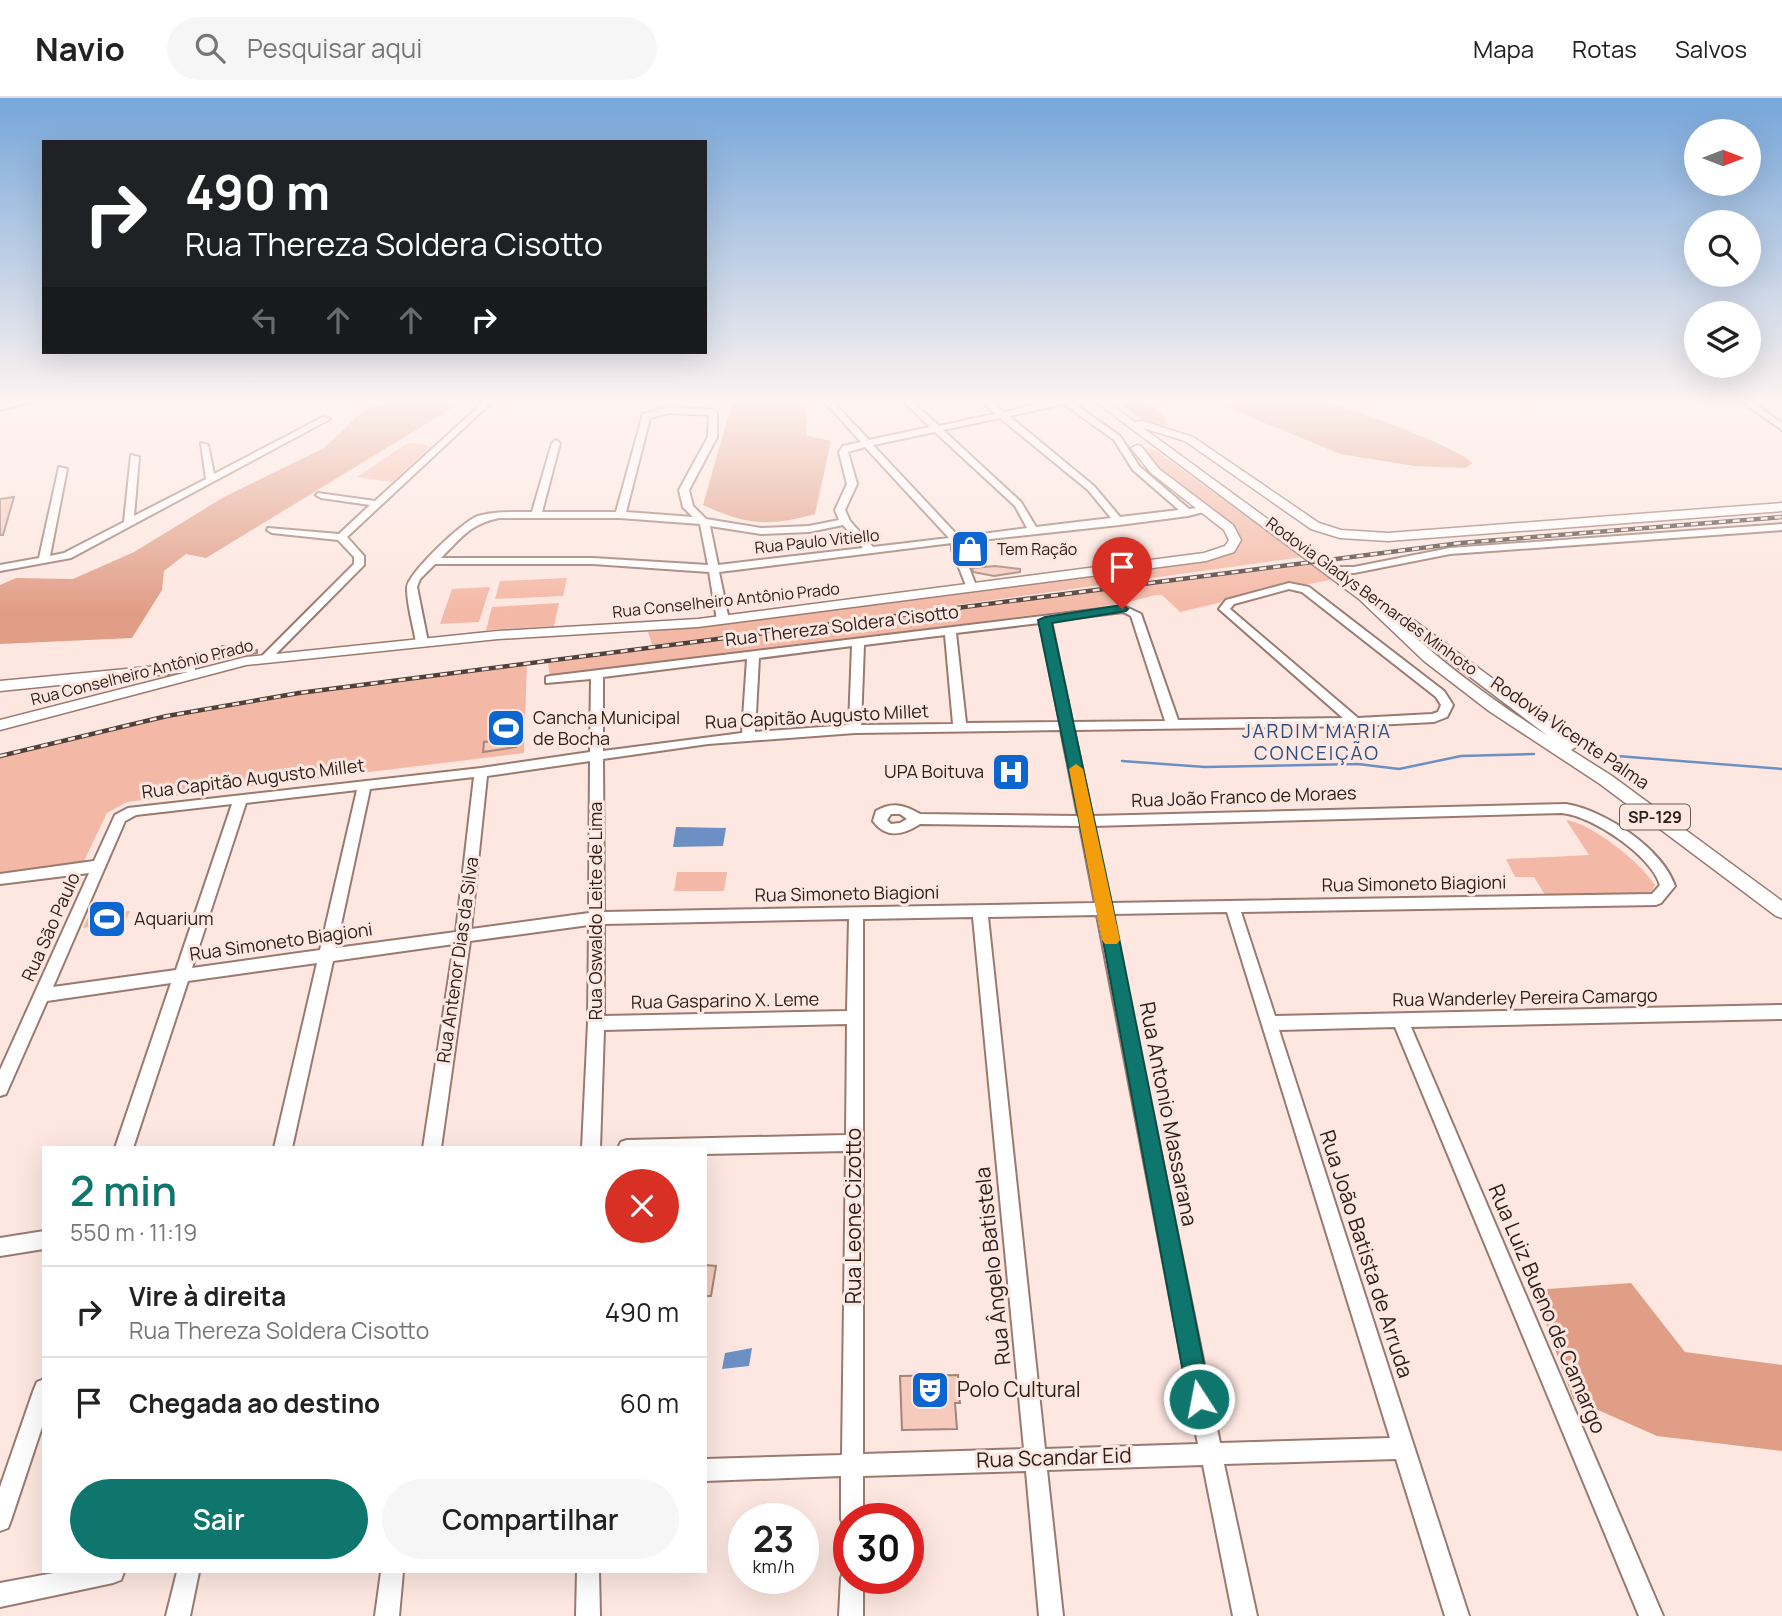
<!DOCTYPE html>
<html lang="pt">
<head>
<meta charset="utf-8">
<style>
	body { margin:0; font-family:Manrope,sans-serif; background:#f6f6f6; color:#222; height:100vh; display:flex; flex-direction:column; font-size:26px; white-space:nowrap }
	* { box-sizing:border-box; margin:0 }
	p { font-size:23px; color:#767676 }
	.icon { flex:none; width:38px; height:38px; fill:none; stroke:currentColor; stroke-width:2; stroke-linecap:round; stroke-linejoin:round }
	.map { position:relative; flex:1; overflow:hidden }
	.drawer { position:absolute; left:42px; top:1048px; width:665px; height:427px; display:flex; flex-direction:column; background:#fff; border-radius:0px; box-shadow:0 7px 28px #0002 }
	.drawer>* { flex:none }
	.banner { position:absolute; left:42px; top:42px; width:665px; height:214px; border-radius:0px; box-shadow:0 7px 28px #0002; background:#202124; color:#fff; overflow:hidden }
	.needle { width:46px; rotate:90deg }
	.controls { position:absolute; left:1684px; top:21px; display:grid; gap:14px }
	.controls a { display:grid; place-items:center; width:77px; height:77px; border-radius:50%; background:#fff; box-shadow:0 7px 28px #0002; font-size:35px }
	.speed { position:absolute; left:728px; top:1405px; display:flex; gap:14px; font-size:35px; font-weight:700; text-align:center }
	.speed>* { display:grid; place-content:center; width:91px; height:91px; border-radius:50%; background:#fff; box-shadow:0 7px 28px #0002; line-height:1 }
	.speed small { font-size:18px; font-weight:400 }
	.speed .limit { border:10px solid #d22; background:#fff; color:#111 }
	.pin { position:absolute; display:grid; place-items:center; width:60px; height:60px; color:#fff; margin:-72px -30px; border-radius:50% 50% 50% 0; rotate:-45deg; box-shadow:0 0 7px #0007 }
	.pin .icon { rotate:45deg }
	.me { position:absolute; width:77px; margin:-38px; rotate:349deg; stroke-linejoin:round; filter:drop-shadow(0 0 5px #0008) }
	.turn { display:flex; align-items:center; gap:24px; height:147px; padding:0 28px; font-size:32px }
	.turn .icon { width:91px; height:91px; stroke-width:2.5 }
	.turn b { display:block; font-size:49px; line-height:60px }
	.lanes { display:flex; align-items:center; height:66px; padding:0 28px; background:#0003; justify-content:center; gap:35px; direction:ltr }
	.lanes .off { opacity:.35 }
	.round { display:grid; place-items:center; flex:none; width:74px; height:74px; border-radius:37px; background:#f6f6f6 }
	.headline { display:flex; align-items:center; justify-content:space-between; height:119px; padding:0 28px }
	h1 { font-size:42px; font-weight:600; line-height:52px; color:#0f766e }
	.primary-button { display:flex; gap:14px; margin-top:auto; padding:14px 28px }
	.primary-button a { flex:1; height:80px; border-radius:42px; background:#0f766e; color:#fff; font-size:28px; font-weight:600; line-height:80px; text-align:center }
	.primary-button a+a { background:#f6f6f6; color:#222 }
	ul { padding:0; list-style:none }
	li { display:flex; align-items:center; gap:21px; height:91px; padding:0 28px; border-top:2px solid #e0e0e0 }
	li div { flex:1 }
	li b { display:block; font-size:26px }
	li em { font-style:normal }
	header { display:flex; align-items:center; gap:42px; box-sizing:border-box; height:98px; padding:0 35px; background:#fff; border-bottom:2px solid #e0e0e0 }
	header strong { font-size:33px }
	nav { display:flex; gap:38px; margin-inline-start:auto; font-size:24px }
	.search { width:490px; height:63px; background:#f6f6f6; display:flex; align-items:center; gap:18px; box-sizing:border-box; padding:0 24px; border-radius:38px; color:#767676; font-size:26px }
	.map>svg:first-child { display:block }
</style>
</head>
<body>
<header>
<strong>Navio</strong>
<div class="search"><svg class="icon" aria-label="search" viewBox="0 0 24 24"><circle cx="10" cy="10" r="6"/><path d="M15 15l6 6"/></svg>Pesquisar aqui</div>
<nav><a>Mapa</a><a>Rotas</a><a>Salvos</a></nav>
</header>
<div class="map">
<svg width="1782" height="1518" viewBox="0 0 1782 1518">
	<rect width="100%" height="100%" fill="#fde7e0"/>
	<path fill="#f4b9a6" d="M 408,345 L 431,348 L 392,384 L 357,379 Z
		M 1146,350 L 1155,352 L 1303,459 L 653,549 L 648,534 L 1218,460 L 1238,449 L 1238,435 L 1161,373 L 1143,352 Z
		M 1315,465 L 1336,481 L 1304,487 L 1295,484 L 1284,484 L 1214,506 L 1180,514 L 1162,497 L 1156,497 L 1120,506 L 550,579 L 548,565 Z
		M 567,480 L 563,498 L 495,501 L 500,483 Z
		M 490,489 L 479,524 L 440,526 L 452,491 Z
		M 559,505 L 554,528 L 486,532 L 492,509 Z
		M 527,565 L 524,655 L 127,704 L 107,715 L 84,763 L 0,775 L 0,660 C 67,642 134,625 201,612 C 309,591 418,579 527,565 Z
		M 1566,722 C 1593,726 1640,764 1655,787 L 1650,797 L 1545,797 L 1534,779 L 1515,779 L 1506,761 L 1589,757 Z
		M 677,774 L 727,774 L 724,793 L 674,793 Z
		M 130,813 L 125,824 L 83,830 L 89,817 Z"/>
	<path fill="#e19e87" d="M 395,301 L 467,301 L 206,460 L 186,456 L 164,473 L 162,492 L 132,540 L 0,546 L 0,487 L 16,480 L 73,481 L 134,454 L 224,399 L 324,350 L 363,313 Z
		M 733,301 L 808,301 L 806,337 L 831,343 L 815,416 C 768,429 747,427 703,407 Z
		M 1116,301 C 1140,301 1156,302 1168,327 C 1150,331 1129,312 1116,301 Z
		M 1207,301 C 1237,301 1280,296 1309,301 C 1339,305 1452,346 1473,365 L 1465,370 L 1415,368 L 1340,356 Z
		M 1631,1185 L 1685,1254 L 1782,1267 L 1782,1353 L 1657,1338 L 1573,1301 L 1534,1192 Z"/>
	<path fill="#6c90c4" d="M 676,729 L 726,730 L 723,748 L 673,749 Z
		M 752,1250 L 749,1268 L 722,1271 L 725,1255 Z"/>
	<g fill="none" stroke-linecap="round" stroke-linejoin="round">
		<path stroke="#6c90c4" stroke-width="2.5" d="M 1617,658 L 1782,671
			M 1122,663 L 1205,669 L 1358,666 L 1399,671 L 1461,658 L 1534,656"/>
	</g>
	<path fill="#f6cbbd" stroke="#a5857a" stroke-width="2" d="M 14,399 L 3,437 L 0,437 L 0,401 Z
		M 995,468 L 1020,471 L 1020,474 L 994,478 L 973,474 L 972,470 Z
		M 222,548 L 257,552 L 257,555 L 209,562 Z
		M 518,615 L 516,649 L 483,654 L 484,644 L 492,643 L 496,617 Z
		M 705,1167 L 716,1168 L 711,1198 L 705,1198 Z
		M 958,1277 L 960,1305 L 955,1305 L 957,1331 L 902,1332 L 900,1278 Z"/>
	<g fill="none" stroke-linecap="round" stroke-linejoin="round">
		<defs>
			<path id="minor" d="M 29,301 L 43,301 L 0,312 L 0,306 Z
				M 487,301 L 495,301 L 347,439 L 364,458 L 364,467 L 269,563 L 261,563 L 261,559 L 354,466 L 354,459 L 338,442 L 272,435 L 267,432 L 268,430 L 339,436 L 370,407 L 321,400 L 316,397 L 318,395 L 375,403 Z
				M 822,301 L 830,301 L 869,342 L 930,329 L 901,301 L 909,301 L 939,328 L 995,316 L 979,301 L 988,301 L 1004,314 L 1058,301 L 1067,301 L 1120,338 L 1139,368 L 1189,411 L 1206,409 L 1211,412 L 1188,418 L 1119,427 L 962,444 L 962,452 L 977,490 L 972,493 L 967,490 L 952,452 L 952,445 L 719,474 L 729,522 L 723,525 L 717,522 L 709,474 L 593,466 L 435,466 L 420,481 L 417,489 L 428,544 L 422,547 L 416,544 C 413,527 407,507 407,490 C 407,476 463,423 478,418 C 496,413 514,414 532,414 L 552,345 L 556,342 L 560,345 L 542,414 L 616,414 L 643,316 L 669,309 L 713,312 L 717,315 L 717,339 L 689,392 L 693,408 L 706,421 L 761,430 L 809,428 L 839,422 L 835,412 L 847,386 L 839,354 L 843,348 L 861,344 ZM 1064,306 L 1114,342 L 1133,372 L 1179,412 L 1120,419 L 1094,388 L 1009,318 ZM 669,315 L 709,317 L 708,339 L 679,392 L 683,409 L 693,419 L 626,414 L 650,320 ZM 1000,320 L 1088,392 L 1111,420 L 1036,429 L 1021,404 L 943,332 ZM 935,334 L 1015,408 L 1027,430 L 959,439 L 873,347 ZM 865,349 L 949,440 L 873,449 L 850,423 L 845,412 L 857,386 L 848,354 ZM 499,420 L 620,420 L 700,426 L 708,467 L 593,460 L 441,460 C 461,440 470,426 499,420 ZM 843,427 L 863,450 L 718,467 L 710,428 L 761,436 L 809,434 Z
				M 1738,301 L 1747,301 L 1782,325 L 1782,332 Z
				M 323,319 L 330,321 L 71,460 L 0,473 L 0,467 L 39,460 L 59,369 L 67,371 L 50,458 L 64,455 L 124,424 L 131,357 L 139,359 L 134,418 L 206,381 L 201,345 L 208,347 L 214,376 Z
				M 1782,426 L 1782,432 L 1450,456 L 1354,475 L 1337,475 L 1332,472 L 1337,469 L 1354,469 L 1450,450 Z
				M 1289,485 L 1309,489 L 1444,593 L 1453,607 L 1447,619 L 1434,624 L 1355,628 L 1074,632 L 1092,718 L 1566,706 C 1604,712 1662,750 1675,788 L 1661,805 L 1656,807 L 1241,814 L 1275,918 L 1782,907 L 1782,921 L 1411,929 L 1663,1518 L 1639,1518 L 1395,929 L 1279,932 L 1469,1518 L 1445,1518 L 1396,1361 L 1224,1366 L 1257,1518 L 1233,1518 L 1203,1367 L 1047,1372 L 1063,1518 L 1039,1518 L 1026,1373 L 863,1378 L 863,1421 L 849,1421 L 849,1431 L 844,1429 L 841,1421 L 841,1378 L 705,1383 L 705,1361 L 842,1357 L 846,1053 L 705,1056 L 705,1050 L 618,1050 L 621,1044 L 627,1042 L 846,1037 L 847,926 L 604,932 L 600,1050 L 582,1050 L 588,925 L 589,827 L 470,843 L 441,1050 L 423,1050 L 454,846 L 333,863 L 292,1050 L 274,1050 L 317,865 L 188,883 L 133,1050 L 115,1050 L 171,885 L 47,903 L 6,996 L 0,998 L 0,972 L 89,775 L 0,786 L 0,776 L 94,763 L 115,717 L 128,710 L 481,670 L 590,654 L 591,581 L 546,585 L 546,579 L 550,578 L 1124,508 L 1141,516 L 1178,622 L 1343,620 L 1219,511 L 1226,502 ZM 1289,491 L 1302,494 L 1436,599 L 1441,607 L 1438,614 L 1432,616 L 1358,620 L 1230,511 L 1234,506 ZM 1123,514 L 1131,518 L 1165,623 L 1072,624 L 1051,523 ZM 1040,525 L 1060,624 L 966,625 L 956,535 ZM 945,537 L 953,626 L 861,627 L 864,547 ZM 852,548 L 849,627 L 755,634 L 759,560 ZM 747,561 L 742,635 L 603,653 L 603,579 ZM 1061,632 L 1078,718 L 920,716 C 905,707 892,703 876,713 L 873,723 C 886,741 903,737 920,726 L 1080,728 L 1095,805 L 604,814 L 603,661 L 708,646 L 855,635 ZM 590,663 L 589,815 L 471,831 L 487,678 ZM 474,679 L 456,834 L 336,850 L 370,691 ZM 357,692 L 320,852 L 192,870 L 246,705 ZM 232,706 L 176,872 L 53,889 L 125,723 L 136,717 ZM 1562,715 C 1592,718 1651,757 1660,787 L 1652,796 L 1109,805 L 1093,728 ZM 891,716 L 900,716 L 907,721 L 900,725 L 891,726 L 887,722 ZM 1227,814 L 1390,1340 L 1220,1345 L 1112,816 ZM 1097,817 L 1198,1346 L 1045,1351 L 988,819 ZM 973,819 L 1024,1351 L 863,1356 L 863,821 ZM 849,821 L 847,913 L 604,918 L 604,826 Z
				M 44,1133 L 44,1151 L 0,1158 L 0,1140 Z
				M 44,1281 L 44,1323 L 11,1422 L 8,1430 L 0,1433 L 0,1389 L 34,1291 L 37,1284 Z
				M 849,1470 L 849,1480 L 863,1480 L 863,1518 L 839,1518 L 841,1480 L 844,1472 Z
				M 59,1474 L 124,1474 L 121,1482 L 113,1485 L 0,1509 L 0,1485 Z
				M 177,1474 L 199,1474 L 190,1518 L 166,1518 Z
				M 381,1474 L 403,1474 L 399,1518 L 375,1518 Z
				M 577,1474 L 599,1474 L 600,1518 L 576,1518 Z"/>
			<path id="major" d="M 1092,301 L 1103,301 L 1135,324 L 1143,323 L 1193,339 L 1319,425 L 1341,432 L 1388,435 L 1782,405 L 1782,413 L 1388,443 L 1340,440 L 1311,431 L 1185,343 L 1143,330 L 1369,495 L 1396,521 L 1398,518 L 1408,518 L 1577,643 L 1579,647 L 1571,652 L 1612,678 L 1782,803 L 1782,820 L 1776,818 L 1600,686 L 1489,613 L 1424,563 L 1359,501 ZM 1403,528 L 1548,638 C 1497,605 1448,570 1403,528 Z
				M 1137,347 L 1141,348 L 1159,371 L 1233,427 L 1241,442 L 1234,454 L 1206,463 L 698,529 L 498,541 L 246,567 L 0,632 L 0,622 L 188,574 L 0,593 L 0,583 L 190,565 L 195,566 L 195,572 L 246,559 L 498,533 L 698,521 L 1204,455 L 1225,448 L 1229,442 L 1224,432 L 1151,375 L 1131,350 Z"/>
		</defs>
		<use href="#minor" stroke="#9a7a6f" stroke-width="4"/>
		<use href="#major" stroke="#9a7a6f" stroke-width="3"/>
		<use href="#minor" fill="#fff" fill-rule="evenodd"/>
		<use href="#major" fill="#fff" fill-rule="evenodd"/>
		<defs>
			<path id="rail" d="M 0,658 L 167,618 L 299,595 L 1460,445 L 1782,419"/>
		</defs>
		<use href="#rail" stroke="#4e403b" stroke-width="4.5"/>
		<use href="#rail" stroke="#fde7e0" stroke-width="2.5" stroke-dasharray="7" stroke-linecap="butt"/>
	</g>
	<linearGradient id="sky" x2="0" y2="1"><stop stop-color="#76a6da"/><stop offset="0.59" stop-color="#fef4f1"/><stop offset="1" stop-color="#fef4f1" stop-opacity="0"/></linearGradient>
	<rect width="1782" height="513" fill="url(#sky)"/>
	<path fill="#0f766e" stroke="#0a4d48" stroke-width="2" d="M 1122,507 L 1128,511 L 1126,513 L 1052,525 L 1113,810 L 1211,1301 L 1208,1309 L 1199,1313 L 1191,1309 L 1188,1301 L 1097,810 L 1038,522 L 1045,519 Z"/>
	<path fill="#f59e0b" d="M 1076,666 L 1083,671 L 1120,842 L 1117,846 L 1105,846 L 1102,842 L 1069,671 Z"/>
	<defs>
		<symbol id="shop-square" viewBox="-11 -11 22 22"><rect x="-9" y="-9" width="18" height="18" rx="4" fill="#0d66d0" stroke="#fde7e0"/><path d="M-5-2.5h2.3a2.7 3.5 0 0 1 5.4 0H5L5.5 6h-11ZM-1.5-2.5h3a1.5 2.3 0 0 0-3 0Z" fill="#fff"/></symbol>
		<symbol id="stadium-square" viewBox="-11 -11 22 22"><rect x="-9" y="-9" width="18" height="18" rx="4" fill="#0d66d0" stroke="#fde7e0"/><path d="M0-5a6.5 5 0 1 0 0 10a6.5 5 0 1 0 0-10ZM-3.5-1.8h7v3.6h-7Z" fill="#fff"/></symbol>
		<symbol id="hospital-square" viewBox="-11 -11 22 22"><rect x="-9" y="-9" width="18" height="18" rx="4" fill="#0d66d0" stroke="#fde7e0"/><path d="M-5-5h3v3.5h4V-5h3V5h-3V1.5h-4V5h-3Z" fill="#fff"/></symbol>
		<symbol id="theatre-square" viewBox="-11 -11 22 22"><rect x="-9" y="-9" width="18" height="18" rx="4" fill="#0d66d0" stroke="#fde7e0"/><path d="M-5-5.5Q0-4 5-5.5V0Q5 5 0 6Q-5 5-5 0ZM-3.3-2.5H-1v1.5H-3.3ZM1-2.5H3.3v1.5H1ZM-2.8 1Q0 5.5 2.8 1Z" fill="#fff"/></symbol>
	</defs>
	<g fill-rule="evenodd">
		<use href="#shop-square" x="948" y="429" width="44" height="44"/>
		<use href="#stadium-square" x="484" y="608" width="44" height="44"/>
		<use href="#hospital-square" x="989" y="652" width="44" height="44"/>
		<use href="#stadium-square" x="85" y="799" width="44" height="44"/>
		<use href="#theatre-square" x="908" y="1270" width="44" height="44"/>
	</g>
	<g text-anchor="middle" stroke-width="6" stroke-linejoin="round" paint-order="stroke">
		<g font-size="16" fill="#2d211c" stroke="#fde7e0">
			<text transform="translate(817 443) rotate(-6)" y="6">Rua Paulo Vitiello</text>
			<text transform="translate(1372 498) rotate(36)" y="6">Rodovia Gladys Bernardes Minhoto</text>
			<text transform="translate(726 502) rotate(-6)" y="6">Rua Conselheiro Antônio Prado</text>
			<text transform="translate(142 574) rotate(-14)" y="6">Rua Conselheiro Antônio Prado</text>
		</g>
		<g font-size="16" fill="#2d211c" stroke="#fde7e0" text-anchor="start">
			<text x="997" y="457">Tem Ração</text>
		</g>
		<rect fill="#fde7e0" stroke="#6b5c57" stroke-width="2" x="1620" y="706.5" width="70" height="25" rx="5"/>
		<g font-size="16" font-weight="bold" fill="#2d211c">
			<text x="1655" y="725">SP-129</text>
		</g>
		<g font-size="18" fill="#2d211c" stroke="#fde7e0">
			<text transform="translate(842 528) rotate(-7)" y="6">Rua Thereza Soldera Cisotto</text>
			<text transform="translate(817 619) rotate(-3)" y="6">Rua Capitão Augusto Millet</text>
			<text transform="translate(1570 635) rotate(34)" y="6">Rodovia Vicente Palma</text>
			<text transform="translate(253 681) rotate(-7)" y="6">Rua Capitão Augusto Millet</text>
			<text transform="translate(1244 699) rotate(-2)" y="6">Rua João Franco de Moraes</text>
			<text transform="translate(1414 786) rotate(-1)" y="6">Rua Simoneto Biagioni</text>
			<text transform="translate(847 796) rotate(-1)" y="6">Rua Simoneto Biagioni</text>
			<text transform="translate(596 813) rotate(-90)" y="6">Rua Oswaldo Leite de Lima</text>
			<text transform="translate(51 829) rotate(-66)" y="6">Rua São Paulo</text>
			<text transform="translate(281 844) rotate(-8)" y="6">Rua Simoneto Biagioni</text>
			<text transform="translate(458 862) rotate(-82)" y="6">Rua Antenor Dias da Silva</text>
			<text transform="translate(1525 900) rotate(-1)" y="6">Rua Wanderley Pereira Camargo</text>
			<text transform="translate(725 903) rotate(-1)" y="6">Rua Gasparino X. Leme</text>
		</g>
		<g font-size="18" fill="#2d211c" stroke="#fde7e0" text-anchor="start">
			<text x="533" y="626">Cancha Municipal<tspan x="533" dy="21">de Bocha</tspan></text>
			<text x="984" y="680" text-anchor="end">UPA Boituva</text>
			<text x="134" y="827">Aquarium</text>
		</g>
		<g font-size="19" letter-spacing="2" fill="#295086" stroke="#fde7e0">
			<text x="1317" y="640">JARDIM MARIA<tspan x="1317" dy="22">CONCEIÇÃO</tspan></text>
		</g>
		<g font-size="21" fill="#2d211c" stroke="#fde7e0">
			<text transform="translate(1168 1016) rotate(79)" y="7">Rua Antonio Massarana</text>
			<text transform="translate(854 1118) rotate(-90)" y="7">Rua Leone Cizotto</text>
			<text transform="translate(1366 1156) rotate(72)" y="7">Rua João Batista de Arruda</text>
			<text transform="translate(993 1168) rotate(-96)" y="7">Rua Ângelo Batistela</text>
			<text transform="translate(1547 1211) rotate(67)" y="7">Rua Luiz Bueno de Camargo</text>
			<text transform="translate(1054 1360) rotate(-2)" y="7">Rua Scandar Eid</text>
		</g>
		<g font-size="21" fill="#2d211c" stroke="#fde7e0" text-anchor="start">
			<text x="957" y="1299">Polo Cultural</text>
		</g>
	</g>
</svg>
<div class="controls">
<a><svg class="needle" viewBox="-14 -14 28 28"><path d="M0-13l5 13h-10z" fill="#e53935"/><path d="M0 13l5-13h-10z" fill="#767676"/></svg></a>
<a><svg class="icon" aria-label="search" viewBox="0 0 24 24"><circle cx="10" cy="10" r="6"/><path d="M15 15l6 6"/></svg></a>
<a><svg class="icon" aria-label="layers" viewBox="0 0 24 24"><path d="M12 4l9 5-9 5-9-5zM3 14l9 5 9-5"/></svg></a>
</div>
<div class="speed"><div>23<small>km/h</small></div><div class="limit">30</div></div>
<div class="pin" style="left:1122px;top:511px;background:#d93025"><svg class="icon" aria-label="arrive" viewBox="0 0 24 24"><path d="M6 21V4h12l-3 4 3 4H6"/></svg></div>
<svg class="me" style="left:1199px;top:1301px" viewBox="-20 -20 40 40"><circle r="17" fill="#0f766e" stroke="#fff" stroke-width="3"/><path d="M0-11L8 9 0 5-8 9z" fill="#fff"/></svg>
<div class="banner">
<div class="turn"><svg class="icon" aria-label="right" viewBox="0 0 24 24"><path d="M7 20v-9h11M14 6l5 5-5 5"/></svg><div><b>490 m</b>Rua Thereza Soldera Cisotto</div></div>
<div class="lanes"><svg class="icon off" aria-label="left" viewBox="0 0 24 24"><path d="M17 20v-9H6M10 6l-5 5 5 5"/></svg><svg class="icon off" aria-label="ahead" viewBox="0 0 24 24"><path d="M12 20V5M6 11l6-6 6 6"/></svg><svg class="icon off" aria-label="ahead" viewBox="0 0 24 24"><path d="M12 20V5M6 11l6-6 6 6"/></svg><svg class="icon" aria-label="right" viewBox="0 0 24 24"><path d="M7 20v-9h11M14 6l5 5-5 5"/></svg></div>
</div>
<section class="drawer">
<div class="headline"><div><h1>2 min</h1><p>550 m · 11:19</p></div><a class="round" style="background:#d93025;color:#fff"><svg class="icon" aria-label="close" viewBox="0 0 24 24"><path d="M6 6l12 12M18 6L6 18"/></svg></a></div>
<ul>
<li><svg class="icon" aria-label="right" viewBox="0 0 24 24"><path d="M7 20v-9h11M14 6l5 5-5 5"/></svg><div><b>Vire à direita</b><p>Rua Thereza Soldera Cisotto</p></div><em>490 m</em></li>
<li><svg class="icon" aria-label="arrive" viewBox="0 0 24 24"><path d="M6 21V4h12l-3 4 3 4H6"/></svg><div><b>Chegada ao destino</b></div><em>60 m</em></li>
</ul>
<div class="primary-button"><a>Sair</a><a>Compartilhar</a></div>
</section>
</div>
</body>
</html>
